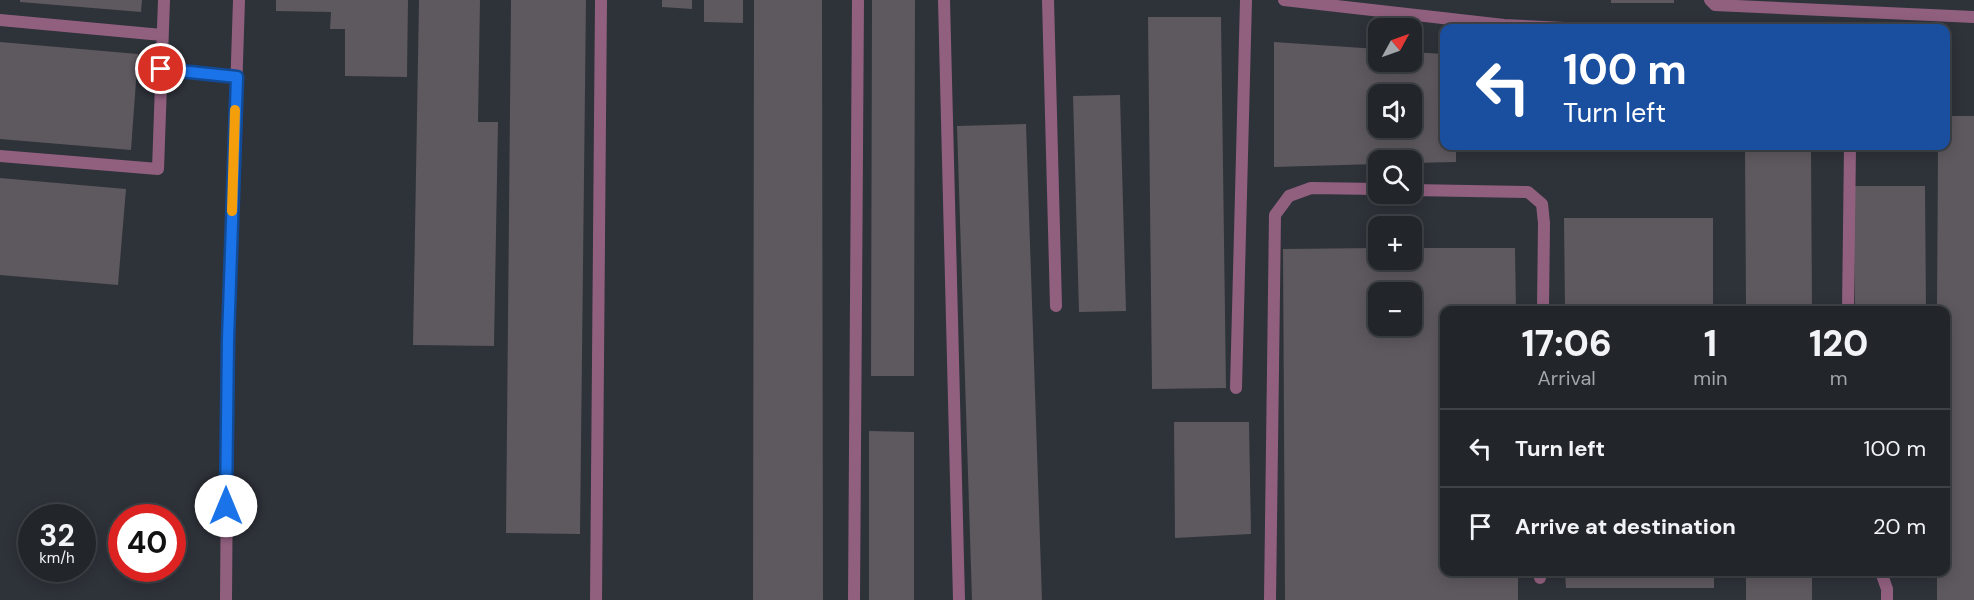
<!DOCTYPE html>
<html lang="en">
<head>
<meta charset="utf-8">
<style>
	body { margin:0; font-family:"DM Sans",sans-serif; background:#2a2e33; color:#f1f3f6; height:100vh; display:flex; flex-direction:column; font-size:22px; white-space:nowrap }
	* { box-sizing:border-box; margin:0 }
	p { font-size:20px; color:#a2a5a9 }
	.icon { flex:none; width:33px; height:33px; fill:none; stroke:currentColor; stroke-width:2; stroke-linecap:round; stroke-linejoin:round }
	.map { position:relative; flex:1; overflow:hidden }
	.details { position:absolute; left:1440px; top:306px; width:510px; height:270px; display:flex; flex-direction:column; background:#22262b; border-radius:12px; box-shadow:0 3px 15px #0003,0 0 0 2px #3f4347 }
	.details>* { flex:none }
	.hud { position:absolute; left:1440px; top:24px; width:510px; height:126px; border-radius:12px; box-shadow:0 3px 15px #0003,0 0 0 2px #3f4347; background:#1a4fa0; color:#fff; overflow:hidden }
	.needle { width:39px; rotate:50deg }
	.buttons { position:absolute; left:1368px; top:18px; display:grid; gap:12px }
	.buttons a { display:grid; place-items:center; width:54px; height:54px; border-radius:12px; background:#22262b; box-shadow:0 3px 15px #0003,0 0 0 2px #3f4347; font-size:30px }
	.speed { position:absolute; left:18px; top:504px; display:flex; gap:12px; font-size:30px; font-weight:700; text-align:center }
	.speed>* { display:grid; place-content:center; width:78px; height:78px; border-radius:50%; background:#22262b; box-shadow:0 3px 15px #0003,0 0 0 2px #3f4347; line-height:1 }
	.speed small { font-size:15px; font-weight:400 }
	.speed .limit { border:9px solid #d22; background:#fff; color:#111 }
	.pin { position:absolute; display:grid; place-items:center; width:51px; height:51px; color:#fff; margin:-26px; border:3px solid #fff; border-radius:50%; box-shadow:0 2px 6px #0007 }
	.me { position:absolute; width:66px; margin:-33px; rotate:0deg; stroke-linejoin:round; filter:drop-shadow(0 0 4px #0008) }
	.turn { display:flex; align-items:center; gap:21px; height:126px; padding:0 24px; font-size:27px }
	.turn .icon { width:78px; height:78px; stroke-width:2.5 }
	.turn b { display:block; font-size:42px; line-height:51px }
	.eta { display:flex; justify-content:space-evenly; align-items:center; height:102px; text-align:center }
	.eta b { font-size:36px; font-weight:800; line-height:42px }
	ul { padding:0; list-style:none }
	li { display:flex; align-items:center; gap:18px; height:78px; padding:0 24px; border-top:2px solid #3f4347 }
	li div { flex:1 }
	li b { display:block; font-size:22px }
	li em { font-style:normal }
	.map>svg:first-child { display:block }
</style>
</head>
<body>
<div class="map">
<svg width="1974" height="600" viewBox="0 0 1974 600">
	<rect width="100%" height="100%" fill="#2e3239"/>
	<path fill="#5e585f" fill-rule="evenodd" d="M 20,0 L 142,0 L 141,12 L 20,2 Z
		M 276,0 L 408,0 L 407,77 L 345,76 L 345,29 L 330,29 L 331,12 L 276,11 Z
		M 419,0 L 480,0 L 478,122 L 498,122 L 494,346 L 413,345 Z
		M 511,0 L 586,0 L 580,534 L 506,533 Z
		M 662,0 L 692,0 L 692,9 L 662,7 Z
		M 704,0 L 743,0 L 743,23 L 704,22 Z
		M 754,0 L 822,0 L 823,600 L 753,600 Z
		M 872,0 L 915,0 L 914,376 L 871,376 Z
		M 1611,0 L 1674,0 L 1674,3 L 1611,3 Z
		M 1148,17 L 1221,17 L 1226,388 L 1152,389 Z
		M 0,42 L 138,54 L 131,150 L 0,139 Z
		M 1274,42 L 1378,49 L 1378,62 L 1412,62 L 1412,52 L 1444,54 L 1444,146 L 1456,146 L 1456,162 L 1412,163 L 1412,160 L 1378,160 L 1378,164 L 1274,167 ZM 1378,94 L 1412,94 L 1412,128 L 1378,128 Z
		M 1120,95 L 1126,311 L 1079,312 L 1073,96 Z
		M 1946,116 L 1974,116 L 1974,600 L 1937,600 L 1937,572 L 1946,572 L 1946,310 L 1937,310 L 1938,146 L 1946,146 Z
		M 1026,124 L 1042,600 L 972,600 L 957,126 Z
		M 1745,146 L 1811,146 L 1812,310 L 1746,310 Z
		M 0,178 L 126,189 L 118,285 L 0,275 Z
		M 1853,186 L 1925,186 L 1926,310 L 1855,310 Z
		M 1564,218 L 1713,218 L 1713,310 L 1565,310 Z
		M 1378,248 L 1378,260 L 1412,260 L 1412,248 L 1515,248 L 1516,310 L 1444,310 L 1444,572 L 1518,572 L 1518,600 L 1285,600 L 1283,249 ZM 1378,292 L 1412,292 L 1412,326 L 1378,326 Z
		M 1174,422 L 1249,422 L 1251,534 L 1175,538 Z
		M 869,431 L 914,432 L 914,600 L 869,600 Z
		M 1565,572 L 1714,572 L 1714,588 L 1566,588 Z
		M 1746,572 L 1812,572 L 1812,600 L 1746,600 Z"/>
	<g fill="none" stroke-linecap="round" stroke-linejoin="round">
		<path stroke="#91607f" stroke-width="12" d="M 944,0 L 959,600
			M 1048,0 L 1056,306
			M 1284,0 L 1504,25 L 1564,28
			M 1710,0 L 1715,5 L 1974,17
			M 0,20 L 162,35
			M 161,69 L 237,77
			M 0,156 L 158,169 L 164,0
			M 1412,190 L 1528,192 L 1542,204 L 1544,223 L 1543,310
			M 1848,310 L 1850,146
			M 1236,388 L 1246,0
			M 1881,572 L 1887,589 L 1887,600
			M 1540,578 L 1540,572
			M 596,600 L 601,0
			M 854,600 L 858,0
			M 1270,600 L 1275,215 L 1289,196 L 1311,188 L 1378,189"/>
		<path stroke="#91607f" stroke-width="12" d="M 226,600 L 228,340 L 239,0"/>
	</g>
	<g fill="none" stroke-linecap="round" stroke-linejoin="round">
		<defs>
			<path id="route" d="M 161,69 L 237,77 L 228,340 L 226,506"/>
		</defs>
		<use href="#route" stroke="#114b97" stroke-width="15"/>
		<use href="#route" stroke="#1a73e8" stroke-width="10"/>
		<path stroke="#f59e0b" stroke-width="10" d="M 232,211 L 235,110"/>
	</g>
</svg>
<div class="buttons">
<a><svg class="needle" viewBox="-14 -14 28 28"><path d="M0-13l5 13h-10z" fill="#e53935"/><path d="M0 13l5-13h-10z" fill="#a2a5a9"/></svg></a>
<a><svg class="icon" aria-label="sound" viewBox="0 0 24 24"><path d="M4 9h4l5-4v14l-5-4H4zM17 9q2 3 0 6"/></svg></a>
<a><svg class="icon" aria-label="search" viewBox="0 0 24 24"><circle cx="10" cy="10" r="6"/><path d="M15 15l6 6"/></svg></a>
<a>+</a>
<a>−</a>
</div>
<div class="speed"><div>32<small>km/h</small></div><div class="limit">40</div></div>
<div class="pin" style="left:161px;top:69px;background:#d93025"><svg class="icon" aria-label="arrive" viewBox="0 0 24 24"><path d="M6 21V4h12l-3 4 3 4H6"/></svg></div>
<svg class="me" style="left:226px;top:506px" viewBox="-20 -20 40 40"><circle r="19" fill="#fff"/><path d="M0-13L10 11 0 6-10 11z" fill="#1a73e8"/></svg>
<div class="hud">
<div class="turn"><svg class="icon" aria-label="left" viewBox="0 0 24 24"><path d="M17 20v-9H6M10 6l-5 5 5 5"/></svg><div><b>100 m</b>Turn left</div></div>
</div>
<section class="details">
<div class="eta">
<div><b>17:06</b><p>Arrival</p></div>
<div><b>1</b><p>min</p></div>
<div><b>120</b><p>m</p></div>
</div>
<ul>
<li><svg class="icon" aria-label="left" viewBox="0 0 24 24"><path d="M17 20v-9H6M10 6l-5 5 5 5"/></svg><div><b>Turn left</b></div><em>100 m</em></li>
<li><svg class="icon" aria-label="arrive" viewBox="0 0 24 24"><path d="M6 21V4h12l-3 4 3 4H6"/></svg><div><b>Arrive at destination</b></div><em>20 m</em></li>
</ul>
</section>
</div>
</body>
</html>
